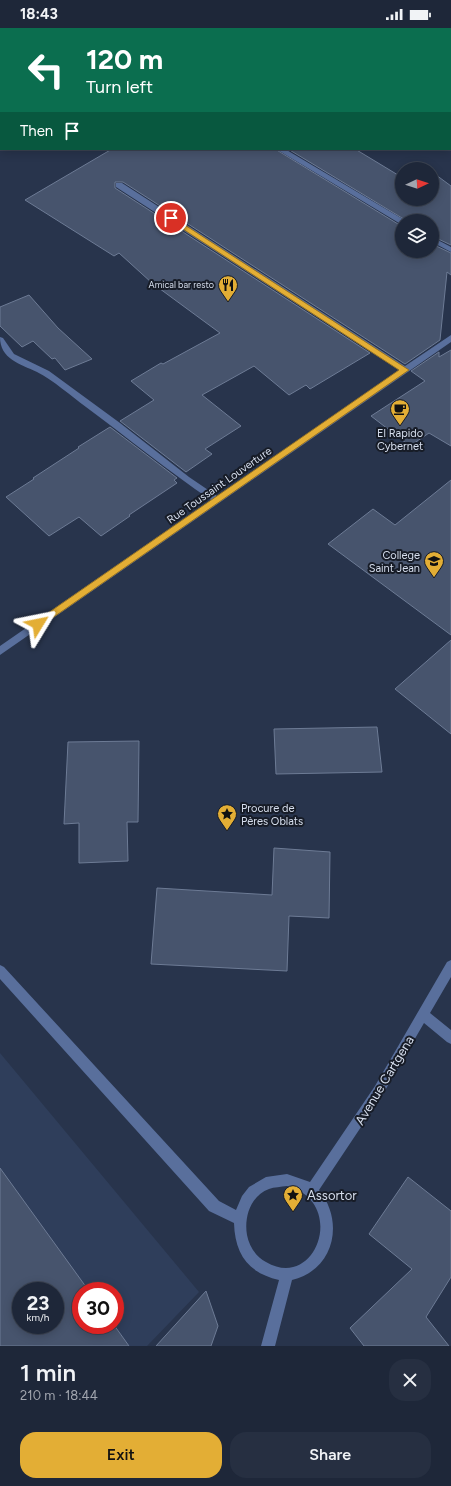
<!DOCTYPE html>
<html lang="en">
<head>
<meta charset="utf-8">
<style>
	body { margin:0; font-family:Figtree,sans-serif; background:#262f41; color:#f1f3f6; height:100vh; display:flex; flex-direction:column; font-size:15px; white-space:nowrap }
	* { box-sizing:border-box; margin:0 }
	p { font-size:13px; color:#a1a5ae }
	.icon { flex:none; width:22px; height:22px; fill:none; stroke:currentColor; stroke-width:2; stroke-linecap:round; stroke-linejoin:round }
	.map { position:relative; height:1318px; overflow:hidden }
	.drawer { display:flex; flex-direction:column; background:#1e2739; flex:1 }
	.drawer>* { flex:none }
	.hud { position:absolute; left:0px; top:0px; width:451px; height:122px; box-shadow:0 2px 10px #0003,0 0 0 1px #3c4453; background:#0b6e4f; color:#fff; overflow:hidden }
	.needle { width:26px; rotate:86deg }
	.controls { position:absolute; left:395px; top:134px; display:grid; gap:8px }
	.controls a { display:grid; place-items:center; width:44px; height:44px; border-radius:50%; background:#1e2739; box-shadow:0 2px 10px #0003,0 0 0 1px #3c4453; font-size:20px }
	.speed { position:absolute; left:12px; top:1254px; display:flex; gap:8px; font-size:20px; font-weight:700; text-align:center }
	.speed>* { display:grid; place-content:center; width:52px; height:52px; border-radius:50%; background:#1e2739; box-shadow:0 2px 10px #0003,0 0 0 1px #3c4453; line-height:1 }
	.speed small { font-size:10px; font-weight:400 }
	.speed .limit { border:6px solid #d22; background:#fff; color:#111 }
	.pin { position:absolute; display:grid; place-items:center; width:34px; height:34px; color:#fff; margin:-17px; border:2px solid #fff; border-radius:50%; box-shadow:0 1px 4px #0007 }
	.me { position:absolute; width:44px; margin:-22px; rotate:55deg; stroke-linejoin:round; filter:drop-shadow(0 0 3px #0008) }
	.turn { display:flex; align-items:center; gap:14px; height:84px; padding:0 20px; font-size:18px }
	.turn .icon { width:52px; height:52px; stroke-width:2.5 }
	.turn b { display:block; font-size:28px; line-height:34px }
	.then { display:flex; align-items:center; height:38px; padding:0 20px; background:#0003; gap:8px; font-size:15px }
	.round { display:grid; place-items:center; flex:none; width:42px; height:42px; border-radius:16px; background:#262f41 }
	.overview { display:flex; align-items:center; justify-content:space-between; height:68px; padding:0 20px }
	h1 { font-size:24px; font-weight:600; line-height:30px }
	.primary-button { display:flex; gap:8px; margin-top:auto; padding:8px 20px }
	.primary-button a { flex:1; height:46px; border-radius:16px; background:#e3ae35; color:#111; font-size:16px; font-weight:600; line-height:46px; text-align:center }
	.primary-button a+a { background:#262f41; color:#f1f3f6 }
	.status { display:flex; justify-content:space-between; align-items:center; height:28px; padding:0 20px; background:#1e2739; direction:ltr }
	.status svg { height:11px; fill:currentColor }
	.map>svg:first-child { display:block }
</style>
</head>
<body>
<div class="status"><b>18:43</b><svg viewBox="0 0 49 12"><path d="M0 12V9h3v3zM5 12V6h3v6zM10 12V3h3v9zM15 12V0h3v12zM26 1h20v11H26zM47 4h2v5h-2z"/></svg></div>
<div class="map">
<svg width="451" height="1318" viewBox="0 0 451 1318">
	<rect width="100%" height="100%" fill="#28344c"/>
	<path fill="#2f3e5b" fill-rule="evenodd" d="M 0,1025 L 199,1264 L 147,1318 L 0,1318 ZM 21,1263 L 55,1263 L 55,1297 L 21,1297 ZM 81,1263 L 115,1263 L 115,1297 L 81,1297 Z"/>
	<path fill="#47546d" stroke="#6d7b95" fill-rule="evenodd" d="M 112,121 L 275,121 L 398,196 L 402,196 L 402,223 L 432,223 L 432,216 L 451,225 L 451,247 L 447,244 L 440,312 L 405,336 L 123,154 L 115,154 L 115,160 L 370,325 L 310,361 L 306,357 L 289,367 L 254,338 L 202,367 L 241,398 L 205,421 L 212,426 L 186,444 L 120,393 L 154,372 L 131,353 L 161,335 L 163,336 L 220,305 L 152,255 L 119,225 L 114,228 L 25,172 Z
		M 288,121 L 355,121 L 398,147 L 402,145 L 402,171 L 432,171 L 432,144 L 451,158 L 451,217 L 432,208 L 432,193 L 407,193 Z
		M 29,267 L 58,300 L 92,331 L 65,342 L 55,330 L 52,331 L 33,313 L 22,319 L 0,298 L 0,279 Z
		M 451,322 L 451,418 L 429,405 L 410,418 L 371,388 L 425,353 L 411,343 L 439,324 L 439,329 Z
		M 110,399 L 177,450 L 174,452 L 177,455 L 129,487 L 130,488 L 101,508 L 79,489 L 49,508 L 6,469 L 34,451 L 33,450 L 79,420 L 78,419 Z
		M 451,452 L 451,607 L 328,516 L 373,481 L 395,497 Z
		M 451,612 L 451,706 L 395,661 Z
		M 377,699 L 382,744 L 276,746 L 274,701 Z
		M 139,713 L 138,794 L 127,794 L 128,833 L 79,835 L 79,795 L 64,796 L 68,714 Z
		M 274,820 L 330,824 L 329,890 L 289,888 L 287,943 L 151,936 L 157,860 L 272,867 Z
		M 0,1140 L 89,1263 L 81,1263 L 81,1297 L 114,1297 L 129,1318 L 0,1318 ZM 21,1263 L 55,1263 L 55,1297 L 21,1297 Z
		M 408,1149 L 451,1183 L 451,1249 L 426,1289 L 449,1318 L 364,1318 L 350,1300 L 412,1241 L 369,1206 Z
		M 206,1263 L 218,1298 L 211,1318 L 156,1318 Z"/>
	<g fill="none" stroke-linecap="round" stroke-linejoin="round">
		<path fill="#596f9c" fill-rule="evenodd" d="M 116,0 L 126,0 L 116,1 Z
			M 0,26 L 1,26 L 1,30 L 0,30 Z
			M 276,121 L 285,121 L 406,193 L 402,193 L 402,195 L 399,195 Z
			M 116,155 L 122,155 L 405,338 L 451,307 L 451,314 L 0,627 L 0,618 L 211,472 C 168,443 128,410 86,379 C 70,367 54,353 37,344 C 20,336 0,331 0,309 L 3,310 L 14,326 L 49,343 L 120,395 L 189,449 L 217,468 L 399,342 L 116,159 Z
			M 432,209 L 451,219 L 451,224 L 432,214 Z
			M 451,932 L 451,949 L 430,985 L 451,1002 L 451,1016 L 447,1014 L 424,995 L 383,1066 L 319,1162 C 345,1194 334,1242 292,1252 L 275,1318 L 261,1318 L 279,1252 C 248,1245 235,1226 234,1195 L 209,1183 L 0,951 L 0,937 L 4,939 L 219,1173 L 236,1182 L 242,1168 L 249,1159 L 266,1149 L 287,1146 L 310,1154 L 375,1058 L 447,934 ZM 287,1158 C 348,1174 316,1264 266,1234 C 256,1229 249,1218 247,1207 C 244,1190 250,1168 269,1161 C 274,1159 281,1159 287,1158 Z"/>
	</g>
	<path fill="#e3ae35" stroke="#947122" d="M 171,188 L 409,342 L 38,600 L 35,598 L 34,596 L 35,594 L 399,342 L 169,192 L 169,189 Z"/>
	<defs>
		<symbol id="restaurant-pin" viewBox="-11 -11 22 30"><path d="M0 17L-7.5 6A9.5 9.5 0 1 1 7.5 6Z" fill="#e3ae35" stroke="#171c27"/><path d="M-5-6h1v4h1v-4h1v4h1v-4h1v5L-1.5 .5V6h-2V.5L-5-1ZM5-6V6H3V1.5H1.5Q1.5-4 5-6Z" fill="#111"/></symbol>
		<symbol id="cafe-pin" viewBox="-11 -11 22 30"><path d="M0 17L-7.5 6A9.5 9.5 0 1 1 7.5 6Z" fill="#e3ae35" stroke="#171c27"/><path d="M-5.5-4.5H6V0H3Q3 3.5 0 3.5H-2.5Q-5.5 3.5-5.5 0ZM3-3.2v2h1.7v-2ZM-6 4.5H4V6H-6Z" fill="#111"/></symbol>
		<symbol id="school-pin" viewBox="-11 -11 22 30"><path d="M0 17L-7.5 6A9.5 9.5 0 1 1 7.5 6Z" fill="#e3ae35" stroke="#171c27"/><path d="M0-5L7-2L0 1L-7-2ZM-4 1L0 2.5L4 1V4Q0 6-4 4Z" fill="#111"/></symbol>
		<symbol id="sight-pin" viewBox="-11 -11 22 30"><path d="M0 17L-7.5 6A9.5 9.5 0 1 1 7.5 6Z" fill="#e3ae35" stroke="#171c27"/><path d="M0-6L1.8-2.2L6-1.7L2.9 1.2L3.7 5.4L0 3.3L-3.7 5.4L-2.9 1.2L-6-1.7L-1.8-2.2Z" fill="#111"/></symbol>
	</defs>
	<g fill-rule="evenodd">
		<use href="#restaurant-pin" x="217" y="246" width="22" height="30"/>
		<use href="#cafe-pin" x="389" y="370" width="22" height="30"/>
		<use href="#school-pin" x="423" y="522" width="22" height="30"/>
		<use href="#sight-pin" x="216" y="775" width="22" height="30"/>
		<use href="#sight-pin" x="282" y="1156" width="22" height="30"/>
	</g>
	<g text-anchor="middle" stroke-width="4" stroke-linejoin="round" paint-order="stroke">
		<g font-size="9" fill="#d6deed" stroke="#171c27" text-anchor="end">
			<text x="214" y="260">Amical bar resto</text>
		</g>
		<g font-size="11" fill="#d6deed" stroke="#171c27">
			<text x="400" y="409">El Rapido<tspan x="400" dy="13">Cybernet</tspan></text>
			<text x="420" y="531" text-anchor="end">College<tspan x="420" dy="13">Saint Jean</tspan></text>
			<text x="241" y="784" text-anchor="start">Procure de<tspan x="241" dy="13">Pères Oblats</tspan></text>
		</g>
		<g font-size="11" fill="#d6deed" stroke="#171c27">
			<text transform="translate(219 457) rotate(-35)" y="4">Rue Toussaint Louverture</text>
		</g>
		<g font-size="13" fill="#d6deed" stroke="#171c27">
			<text transform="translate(384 1052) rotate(-59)" y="5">Avenue Cartgena</text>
		</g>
		<g font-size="13" fill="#d6deed" stroke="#171c27" text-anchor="start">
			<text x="307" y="1172">Assortor</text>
		</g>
	</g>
</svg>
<div class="controls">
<a><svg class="needle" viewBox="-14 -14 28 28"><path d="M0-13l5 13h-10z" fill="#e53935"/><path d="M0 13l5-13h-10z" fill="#a1a5ae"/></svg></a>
<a><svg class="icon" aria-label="layers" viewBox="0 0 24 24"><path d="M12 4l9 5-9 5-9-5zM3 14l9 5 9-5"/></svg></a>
</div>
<div class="speed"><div>23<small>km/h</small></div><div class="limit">30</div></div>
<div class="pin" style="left:171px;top:190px;background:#d93025"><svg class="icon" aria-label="arrive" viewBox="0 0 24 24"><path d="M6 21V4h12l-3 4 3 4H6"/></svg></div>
<svg class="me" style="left:38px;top:596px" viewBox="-20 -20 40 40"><path d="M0-17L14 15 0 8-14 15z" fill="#e3ae35" stroke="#fff" stroke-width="4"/></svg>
<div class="hud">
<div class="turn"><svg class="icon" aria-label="left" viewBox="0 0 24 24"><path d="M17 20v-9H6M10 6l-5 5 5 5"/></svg><div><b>120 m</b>Turn left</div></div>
<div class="then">Then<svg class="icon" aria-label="arrive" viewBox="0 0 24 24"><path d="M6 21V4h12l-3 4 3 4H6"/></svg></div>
</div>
</div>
<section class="drawer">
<div class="overview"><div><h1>1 min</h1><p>210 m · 18:44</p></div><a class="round"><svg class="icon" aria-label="close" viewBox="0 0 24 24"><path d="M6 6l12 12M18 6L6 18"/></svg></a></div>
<div class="primary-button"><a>Exit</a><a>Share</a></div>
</section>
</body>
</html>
